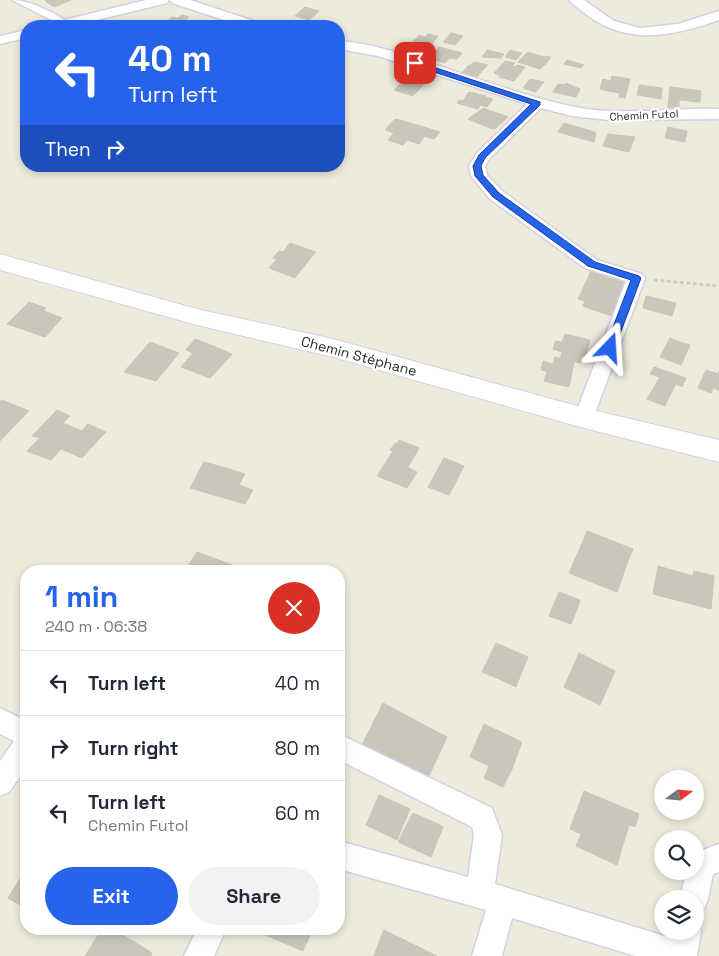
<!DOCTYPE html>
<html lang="en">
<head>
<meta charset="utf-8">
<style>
	body { margin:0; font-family:"Space Grotesk",sans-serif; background:#f2f2f3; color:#1f2937; height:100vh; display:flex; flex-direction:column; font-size:19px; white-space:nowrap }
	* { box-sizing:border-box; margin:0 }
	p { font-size:16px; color:#747a83 }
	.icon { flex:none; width:28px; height:28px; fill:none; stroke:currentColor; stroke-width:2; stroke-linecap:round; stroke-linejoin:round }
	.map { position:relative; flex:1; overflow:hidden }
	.drawer { position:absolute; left:20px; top:565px; width:325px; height:370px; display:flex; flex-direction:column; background:#fff; border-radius:20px; box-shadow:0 2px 8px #0003 }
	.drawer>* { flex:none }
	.top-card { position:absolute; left:20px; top:20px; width:325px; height:152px; border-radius:20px; box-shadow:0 2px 8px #0003; background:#2563eb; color:#fff; overflow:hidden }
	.needle { width:32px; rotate:74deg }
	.tools { position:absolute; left:654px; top:770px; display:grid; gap:10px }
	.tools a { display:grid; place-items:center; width:50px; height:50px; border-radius:50%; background:#fff; box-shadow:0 2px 8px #0003; font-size:25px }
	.pin { position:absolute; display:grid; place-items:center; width:42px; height:42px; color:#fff; margin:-21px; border-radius:10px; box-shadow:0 2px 8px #0006 }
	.me { position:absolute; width:55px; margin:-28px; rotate:20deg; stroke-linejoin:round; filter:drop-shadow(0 0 4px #0008) }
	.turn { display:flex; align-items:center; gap:18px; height:105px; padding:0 25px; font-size:22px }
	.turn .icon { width:65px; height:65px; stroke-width:2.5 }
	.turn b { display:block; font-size:35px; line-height:42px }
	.then { display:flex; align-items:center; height:48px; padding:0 25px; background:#0003; gap:10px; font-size:19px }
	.round { display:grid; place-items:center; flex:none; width:52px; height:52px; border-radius:26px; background:#f2f2f3 }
	.overview { display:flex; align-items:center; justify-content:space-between; height:85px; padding:0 25px }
	h1 { font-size:30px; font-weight:800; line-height:38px; color:#2563eb }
	.cta { display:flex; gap:10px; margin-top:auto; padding:10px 25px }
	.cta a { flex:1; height:58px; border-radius:30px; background:#2563eb; color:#fff; font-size:20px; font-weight:800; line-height:58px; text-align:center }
	.cta a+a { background:#f2f2f3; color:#1f2937 }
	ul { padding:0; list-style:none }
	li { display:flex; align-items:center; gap:15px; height:65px; padding:0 25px; border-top:1px solid #e0e1e3 }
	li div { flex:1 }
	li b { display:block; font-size:19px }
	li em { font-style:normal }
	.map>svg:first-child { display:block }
</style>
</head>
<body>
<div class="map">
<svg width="719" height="956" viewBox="0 0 719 956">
	<rect width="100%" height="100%" fill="#eeeadc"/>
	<path fill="#cac6bb" stroke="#cac6b5" d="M 49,0 L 71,0 L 54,7 L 45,1 Z
		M 305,7 L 319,11 L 309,20 L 295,16 Z
		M 182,15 L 189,17 L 178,26 L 164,24 L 172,17 L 178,18 Z
		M 451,33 L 463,36 L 455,45 L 443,42 Z
		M 428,34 L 438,36 L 432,44 L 415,40 L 419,35 L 425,37 Z
		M 414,40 L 415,40 L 432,44 L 424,54 L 413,51 L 415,49 L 408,47 Z
		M 439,47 L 462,53 L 457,59 L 450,58 L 445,63 L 429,58 Z
		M 487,50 L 504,54 L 501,58 L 482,57 Z
		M 510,50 L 522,53 L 516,60 L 505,57 Z
		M 528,52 L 540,56 L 551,57 L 545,65 L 535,62 L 539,58 L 526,54 Z
		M 526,54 L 539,58 L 535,62 L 544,65 L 540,69 L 518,62 Z
		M 567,60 L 584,65 L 581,68 L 564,64 Z
		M 505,61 L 515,63 L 512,66 L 516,67 L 517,65 L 525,67 L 514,81 L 499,77 L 500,75 L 494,73 Z
		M 474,62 L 488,65 L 484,69 L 471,65 Z
		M 469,65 L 471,65 L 484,69 L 477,77 L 462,73 Z
		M 411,73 L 430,78 L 413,96 L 394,90 Z
		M 612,76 L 630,79 L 625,98 L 619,97 L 620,93 L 608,91 Z
		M 530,79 L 544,82 L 536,92 L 523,88 Z
		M 603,79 L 610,81 L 608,91 L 600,89 Z
		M 566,83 L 580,89 L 576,97 L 553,92 L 558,84 L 565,85 Z
		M 639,85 L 646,86 L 644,96 L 637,95 Z
		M 646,86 L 662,88 L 661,99 L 644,96 Z
		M 670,87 L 679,88 L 679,107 L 668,108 Z
		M 679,88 L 701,91 L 700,102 L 679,100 Z
		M 469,92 L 486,96 L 478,109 L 457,103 L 459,100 L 463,101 Z
		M 486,97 L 493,99 L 487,107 L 480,105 Z
		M 484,108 L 488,110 L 475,122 L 468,119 Z
		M 488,110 L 503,115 L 490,128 L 475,122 Z
		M 503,115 L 508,117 L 495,129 L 490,128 Z
		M 395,119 L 404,121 L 440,132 L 434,139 L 412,133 L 403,145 L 388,140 L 394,133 L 385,130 Z
		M 564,123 L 588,130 L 583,139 L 558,132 Z
		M 668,127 L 687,131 L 685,142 L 665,138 Z
		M 588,130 L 596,133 L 594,142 L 583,139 Z
		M 412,133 L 424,137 L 419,144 L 407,140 Z
		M 608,134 L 635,137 L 629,152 L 603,146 Z
		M 290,243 L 316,252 L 314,254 L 292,246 L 286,253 L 293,255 L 287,263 L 280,260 L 274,267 L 297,275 L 295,278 L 269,268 L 277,259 L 273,258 L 279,251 L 283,252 Z
		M 292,246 L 314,254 L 297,275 L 274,267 L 280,260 L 287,263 L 293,255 L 286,253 Z
		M 592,269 L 631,281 L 615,317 L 591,309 L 595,301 L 591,296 L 581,293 Z
		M 581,293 L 591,296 L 595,301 L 591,309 L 583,306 L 585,301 L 578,299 Z
		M 646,296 L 676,303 L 672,316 L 643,308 Z
		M 29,302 L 46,308 L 39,316 L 22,309 Z
		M 22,309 L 39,316 L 44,311 L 62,318 L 45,337 L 7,324 Z
		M 565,334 L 590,340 L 585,357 L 582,356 L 580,363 L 560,358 L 565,343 L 562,342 Z
		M 670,338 L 680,342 L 677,348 L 667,344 Z
		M 195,339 L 213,346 L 207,353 L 226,361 L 210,378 L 181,367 L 193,353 L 186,350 Z
		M 556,341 L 565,343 L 562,352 L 553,349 Z
		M 150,342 L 179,353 L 156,381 L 124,372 Z
		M 680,342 L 690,345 L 681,365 L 660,357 L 667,344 L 677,348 Z
		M 213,346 L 232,354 L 226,361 L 207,353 Z
		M 555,357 L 574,362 L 569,387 L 544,381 L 547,372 L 550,372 Z
		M 543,361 L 552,364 L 550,372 L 541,370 Z
		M 654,367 L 686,378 L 682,387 L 676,384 L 667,401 L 650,394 L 660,377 L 650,374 Z
		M 706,370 L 718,374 L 719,371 L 719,390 L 713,388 L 711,393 L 698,388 Z
		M 650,394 L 667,401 L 665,406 L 647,399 Z
		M 2,400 L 29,411 L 21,419 L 0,411 L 0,402 Z
		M 57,410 L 70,416 L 55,431 L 74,440 L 82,431 L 99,439 L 82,458 L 61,449 L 51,460 L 27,451 L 40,438 L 32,436 Z
		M 0,411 L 21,419 L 0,441 Z
		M 63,423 L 82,431 L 74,440 L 55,431 Z
		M 88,424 L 106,432 L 99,439 L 82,431 Z
		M 399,440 L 419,448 L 417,452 L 397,444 Z
		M 395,443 L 417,452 L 397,484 L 377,476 L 393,451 L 390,450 Z
		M 444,458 L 464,466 L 449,495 L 428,487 Z
		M 204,462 L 226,468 L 222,474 L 242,479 L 239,485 L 253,490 L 245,504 L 190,488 Z
		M 407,467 L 417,472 L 407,488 L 397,484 Z
		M 226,468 L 245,474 L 242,479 L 222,474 Z
		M 587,531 L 633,549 L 629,558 L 584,539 Z
		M 584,539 L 629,558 L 617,592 L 569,573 Z
		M 197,552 L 232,565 L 229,571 L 185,571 Z
		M 658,566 L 693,576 L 694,571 L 714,576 L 711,609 L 653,594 Z
		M 559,592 L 580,600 L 578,607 L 556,599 Z
		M 556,599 L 578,607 L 571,624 L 549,616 Z
		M 496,643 L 528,657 L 517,684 L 501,676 L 499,679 L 482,672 Z
		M 579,653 L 615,671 L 600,705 L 576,693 L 581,682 L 569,676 Z
		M 501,676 L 517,684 L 516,687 L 499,679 Z
		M 569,676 L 581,682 L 576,693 L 564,687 Z
		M 383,703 L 424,725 L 402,766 L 388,759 L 394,748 L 367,735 Z
		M 484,724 L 522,742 L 512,769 L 492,760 L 489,766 L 470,757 Z
		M 424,725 L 447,737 L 427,780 L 402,766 Z
		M 367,735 L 394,748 L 388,759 L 361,747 Z
		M 492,760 L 512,769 L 503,787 L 484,778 Z
		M 584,791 L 639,814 L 635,827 L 629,825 L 621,851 L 570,829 Z
		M 379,795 L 410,809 L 397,840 L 366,825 Z
		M 413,813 L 438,824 L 432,840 L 437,842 L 431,857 L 398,842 Z
		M 438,824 L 443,827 L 437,842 L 432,840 Z
		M 581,834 L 621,851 L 617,865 L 576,846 Z
		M 26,869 L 26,883 L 15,902 L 8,898 Z
		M 26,883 L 26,908 L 15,902 Z
		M 102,929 L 111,929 L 133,941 L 127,953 L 133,956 L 85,956 Z
		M 251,929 L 313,929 L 303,951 Z
		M 384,930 L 437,956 L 408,956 L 379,942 Z
		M 133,941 L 152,953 L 151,956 L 133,956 L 127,953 Z
		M 379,942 L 408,956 L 374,956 Z"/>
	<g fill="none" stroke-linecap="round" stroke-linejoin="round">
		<defs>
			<path id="service" d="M 12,0 C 29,0 56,13 70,24 L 63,26 Z"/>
			<path id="minor" d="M 146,0 L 169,0 L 167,3 L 72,26 L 50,26 L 52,23 Z
				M 170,0 L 190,0 L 260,23 L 262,26 L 242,26 L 172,3 Z
				M 569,0 L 584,0 L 614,21 L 640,28 L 678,24 L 719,11 L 719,20 C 674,36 628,46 587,15 C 581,10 574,6 569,0 Z
				M 26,30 L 26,38 L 0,44 L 0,36 Z
				M 339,41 C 369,43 396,52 424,61 C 473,77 521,95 570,106 C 619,117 670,107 719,109 L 719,119 L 609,120 L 572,116 L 541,108 L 489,159 L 485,166 L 487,175 L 502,191 L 597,260 L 642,274 L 645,278 L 591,424 L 584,426 L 577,424 L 574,418 L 626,281 L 585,268 L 490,199 L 471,176 L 469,166 L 476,154 L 527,104 L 378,56 L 339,49 Z
				M 0,708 L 26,721 L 26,768 L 9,792 L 0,796 L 0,761 L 14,741 L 0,734 Z
				M 339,734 L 492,808 L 502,835 L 495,884 L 671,938 L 672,931 L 695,931 L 695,920 L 701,931 L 697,956 L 635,956 L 512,918 L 502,956 L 472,956 L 486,910 L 339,869 L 339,841 L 468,877 L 474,835 L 472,827 L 339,760 Z
				M 719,844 L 719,872 L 713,874 L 708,899 L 704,909 L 695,913 L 695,899 L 680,899 L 686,871 L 695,871 L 695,853 Z
				M 197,929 L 226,929 L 214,956 L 184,956 Z"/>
			<path id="secondary" d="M 0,254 L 197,309 L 333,339 L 584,408 L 719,440 L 719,462 L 584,428 L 333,357 L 197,325 L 0,270 Z"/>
		</defs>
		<use href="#service" stroke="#d1d1e5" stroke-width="3"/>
		<use href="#minor" stroke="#d1d1e5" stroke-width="3"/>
		<use href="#secondary" stroke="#d1d1e5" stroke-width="2"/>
		<path stroke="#ccc" stroke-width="3" stroke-dasharray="4 2.5" stroke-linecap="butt" d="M 654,280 L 719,286"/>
		<use href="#service" fill="#fff" fill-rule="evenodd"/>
		<use href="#minor" fill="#fff" fill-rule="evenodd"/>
		<use href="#secondary" fill="#fff" fill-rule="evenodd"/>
	</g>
	<path fill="#2563eb" stroke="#184099" d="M 413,62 L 418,62 L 540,102 L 540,105 L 485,158 L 481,166 L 483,175 L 499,193 L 595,262 L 639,276 L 641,278 L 614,350 L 607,350 L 605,348 L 631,280 L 588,266 L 493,197 L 475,176 L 473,166 L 479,155 L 531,104 L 413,65 Z"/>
	<g text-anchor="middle" stroke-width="4.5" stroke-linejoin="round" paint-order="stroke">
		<g font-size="11" fill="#2b2b2b" stroke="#fff">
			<text transform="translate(644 115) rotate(-3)" y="4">Chemin Futol</text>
		</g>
		<g font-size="14" fill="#2b2b2b" stroke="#fff">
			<text transform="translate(359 356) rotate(15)" y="5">Chemin Stéphane</text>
		</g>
	</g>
</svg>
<div class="tools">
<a><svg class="needle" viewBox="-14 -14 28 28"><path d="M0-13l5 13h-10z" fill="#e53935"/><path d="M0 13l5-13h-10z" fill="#747a83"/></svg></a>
<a><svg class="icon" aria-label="search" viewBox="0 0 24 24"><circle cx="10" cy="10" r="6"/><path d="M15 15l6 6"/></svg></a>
<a><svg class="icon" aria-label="layers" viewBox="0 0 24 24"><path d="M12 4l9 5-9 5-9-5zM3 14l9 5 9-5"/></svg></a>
</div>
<div class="pin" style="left:415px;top:63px;background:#d93025"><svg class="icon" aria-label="arrive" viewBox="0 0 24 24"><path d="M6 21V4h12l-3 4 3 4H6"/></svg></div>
<svg class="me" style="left:610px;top:348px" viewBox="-20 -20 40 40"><path d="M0-17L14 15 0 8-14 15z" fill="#2563eb" stroke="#fff" stroke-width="4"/></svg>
<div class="top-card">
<div class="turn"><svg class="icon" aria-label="left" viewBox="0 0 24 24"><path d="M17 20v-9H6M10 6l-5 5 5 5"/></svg><div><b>40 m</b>Turn left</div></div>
<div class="then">Then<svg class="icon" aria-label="right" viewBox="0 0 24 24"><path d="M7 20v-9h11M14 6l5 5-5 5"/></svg></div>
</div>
<section class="drawer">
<div class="overview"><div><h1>1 min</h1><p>240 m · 06:38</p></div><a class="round" style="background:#d93025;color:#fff"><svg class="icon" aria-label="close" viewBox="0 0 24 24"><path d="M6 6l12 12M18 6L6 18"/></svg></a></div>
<ul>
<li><svg class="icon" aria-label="left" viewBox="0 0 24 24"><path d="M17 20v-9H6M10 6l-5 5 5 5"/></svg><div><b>Turn left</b></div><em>40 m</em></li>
<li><svg class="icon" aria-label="right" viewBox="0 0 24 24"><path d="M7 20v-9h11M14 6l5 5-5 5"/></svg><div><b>Turn right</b></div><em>80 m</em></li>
<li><svg class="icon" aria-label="left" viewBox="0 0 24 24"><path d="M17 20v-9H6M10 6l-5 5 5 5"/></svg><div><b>Turn left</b><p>Chemin Futol</p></div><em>60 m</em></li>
</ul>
<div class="cta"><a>Exit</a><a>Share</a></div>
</section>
</div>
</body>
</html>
